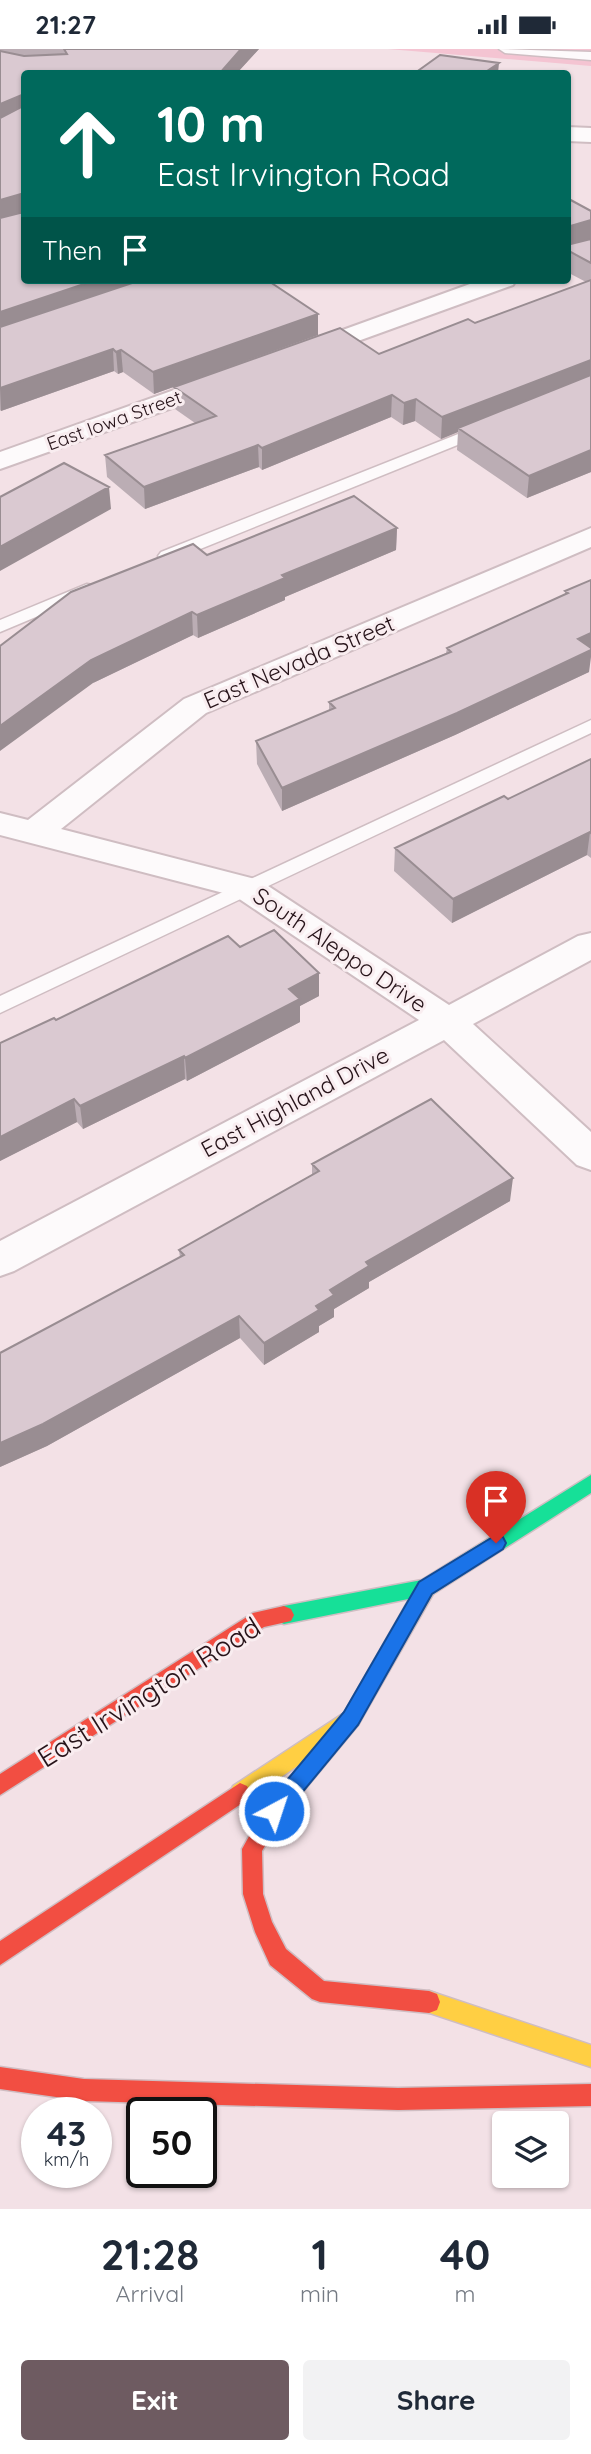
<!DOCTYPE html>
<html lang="en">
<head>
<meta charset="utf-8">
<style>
	body { margin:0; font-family:Quicksand,sans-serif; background:#f2f2f3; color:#1f2937; height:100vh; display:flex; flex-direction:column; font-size:26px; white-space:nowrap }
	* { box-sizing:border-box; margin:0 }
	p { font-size:23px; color:#747a83 }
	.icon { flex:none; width:38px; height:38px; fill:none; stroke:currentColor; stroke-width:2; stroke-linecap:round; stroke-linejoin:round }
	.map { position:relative; height:2160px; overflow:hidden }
	.details { display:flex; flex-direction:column; background:#fff; flex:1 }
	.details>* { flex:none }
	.top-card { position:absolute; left:21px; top:21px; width:550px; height:214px; border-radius:7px; box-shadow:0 2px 5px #0004; background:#00695c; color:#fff; overflow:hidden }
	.fabs { position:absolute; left:492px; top:2062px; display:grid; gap:14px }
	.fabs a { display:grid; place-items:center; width:77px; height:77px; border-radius:7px; background:#fff; box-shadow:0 2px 5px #0004; font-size:35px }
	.speed { position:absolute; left:21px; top:2048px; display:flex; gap:14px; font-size:35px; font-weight:700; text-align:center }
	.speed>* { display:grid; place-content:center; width:91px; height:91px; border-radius:50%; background:#fff; box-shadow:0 2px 5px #0004; line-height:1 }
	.speed small { font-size:18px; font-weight:400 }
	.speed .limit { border:4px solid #111; border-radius:10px; background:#fff; color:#111 }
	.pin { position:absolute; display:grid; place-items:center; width:60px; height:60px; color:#fff; margin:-72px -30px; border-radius:50% 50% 50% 0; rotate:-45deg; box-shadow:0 0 7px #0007 }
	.pin .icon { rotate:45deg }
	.me { position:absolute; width:77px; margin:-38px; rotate:40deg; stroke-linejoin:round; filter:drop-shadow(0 0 5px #0008) }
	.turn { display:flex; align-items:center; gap:24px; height:147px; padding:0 21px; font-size:32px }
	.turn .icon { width:91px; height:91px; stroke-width:2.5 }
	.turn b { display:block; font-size:49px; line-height:60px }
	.then { display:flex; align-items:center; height:66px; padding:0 21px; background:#0003; gap:14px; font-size:26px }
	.eta { display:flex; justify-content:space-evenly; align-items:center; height:119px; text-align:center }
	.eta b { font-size:42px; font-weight:800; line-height:49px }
	.action { display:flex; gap:14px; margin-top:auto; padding:14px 21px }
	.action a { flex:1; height:80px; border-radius:7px; background:#6e5b61; color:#fff; font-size:28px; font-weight:800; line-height:80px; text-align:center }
	.action a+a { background:#f2f2f3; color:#1f2937 }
	.status { display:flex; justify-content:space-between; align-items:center; height:49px; padding:0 35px; background:#fff; direction:ltr }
	.status svg { height:19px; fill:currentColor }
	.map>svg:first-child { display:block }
</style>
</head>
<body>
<div class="status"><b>21:27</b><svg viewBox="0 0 49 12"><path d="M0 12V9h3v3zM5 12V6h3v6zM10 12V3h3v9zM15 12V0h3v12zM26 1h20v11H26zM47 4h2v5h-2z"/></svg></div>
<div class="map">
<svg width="591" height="2160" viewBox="0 0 591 2160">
	<rect width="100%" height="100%" fill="#f3e1e6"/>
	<path fill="#f4c4d2" d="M 388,0 L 591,0 L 591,17 Z"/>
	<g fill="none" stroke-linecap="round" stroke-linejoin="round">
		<defs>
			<path id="lane" d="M 499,0 L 591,3 L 591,11 L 505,4 Z
				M 486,374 L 492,376 L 494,379 L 492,382 L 173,511 L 161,511 L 158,507 L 161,503 Z
				M 87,535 L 93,536 L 96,540 L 93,544 L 0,583 L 0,571 Z
				M 591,671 L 591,684 L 0,964 L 0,947 Z"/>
			<path id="street" d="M 567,78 L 591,79 L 591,93 L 567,92 Z
				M 481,231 L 516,231 L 513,236 L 311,309 L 302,312 L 293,309 L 289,304 L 293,299 Z
				M 222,324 L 231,326 L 235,332 L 231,338 L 0,420 L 0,403 Z
				M 591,479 L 591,498 L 206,664 L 61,780 L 259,831 L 449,956 L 578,887 L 591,884 L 591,911 L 473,975 L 591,1083 L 591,1121 L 577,1116 L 444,991 L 14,1222 L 0,1227 L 0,1192 L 419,971 L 235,847 L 0,786 L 0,764 L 28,771 L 184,650 Z"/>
			<path id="fast" d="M 591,1426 L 591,1444 L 433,1545 L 284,1575 L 277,1572 L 274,1566 L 277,1560 L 284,1557 L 422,1531 Z"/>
			<path id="slow" d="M 426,1531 L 433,1533 L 435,1539 L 433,1545 L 358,1676 L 247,1751 L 240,1754 L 233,1751 L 230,1744 L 233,1737 L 344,1664 L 419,1533 Z
				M 429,1942 L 591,1996 L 591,2018 L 421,1961 L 418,1953 L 421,1945 Z"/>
			<path id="jam" d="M 284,1557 L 291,1560 L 294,1566 L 291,1572 L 264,1578 L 0,1746 L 0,1725 L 253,1564 Z
				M 351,1661 L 358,1664 L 361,1670 L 358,1676 L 281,1769 L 262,1802 L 263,1845 L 272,1873 L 286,1900 L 324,1932 L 429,1942 L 437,1945 L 440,1953 L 437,1961 L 429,1964 L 320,1953 L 312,1950 L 270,1916 L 255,1883 L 243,1845 L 242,1800 L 267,1755 L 344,1664 Z
				M 240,1734 L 247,1737 L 250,1744 L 247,1751 L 0,1916 L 0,1892 Z
				M 0,2018 L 84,2030 L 398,2039 L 591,2035 L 591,2057 L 398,2061 L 84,2052 L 0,2040 Z"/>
		</defs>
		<use href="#lane" stroke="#cfbdc2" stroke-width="3"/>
		<use href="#street" stroke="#cfbdc2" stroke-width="4"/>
		<use href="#fast" stroke="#cfbdc2" stroke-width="3"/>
		<use href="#slow" stroke="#cfbdc2" stroke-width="3"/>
		<use href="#jam" stroke="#cfbdc2" stroke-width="3"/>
		<use href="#lane" fill="#fdfafb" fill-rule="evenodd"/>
		<use href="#street" fill="#fdfafb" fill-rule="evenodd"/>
		<use href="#fast" fill="#16e098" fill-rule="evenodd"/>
		<use href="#slow" fill="#ffcf43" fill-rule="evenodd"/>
		<use href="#jam" fill="#f24e42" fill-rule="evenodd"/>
	</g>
	<path fill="#bbadb4" d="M 0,0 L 259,0 L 237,24 L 24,24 L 24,231 L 318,265 L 318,286 L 154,345 L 123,323 L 118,325 L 114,322 L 1,362 L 0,361 Z
		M 567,149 L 591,162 L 591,423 L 527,449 L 457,401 L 458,383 L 441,390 L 415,372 L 403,376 L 391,368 L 262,421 L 259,418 L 145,460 L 107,428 L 105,406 L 195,374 L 175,360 L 174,338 L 379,305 L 475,274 L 586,233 L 567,223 Z
		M 397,479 L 396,501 L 285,548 L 285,551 L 198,589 L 193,586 L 93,634 L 207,506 Z
		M 591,531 L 589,623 L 455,686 L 282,762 L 257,715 L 256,692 L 329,662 L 329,653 L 446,604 L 447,599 L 565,545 L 565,542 Z
		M 591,710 L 591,809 L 587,806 L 452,874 L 394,822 L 395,799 L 508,750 Z
		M 240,898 L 319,947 L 300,957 L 300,973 L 187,1032 L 185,1030 L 83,1080 L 77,1073 L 0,1112 L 0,994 L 56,971 Z
		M 312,1115 L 510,1152 L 369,1233 L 369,1239 L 334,1260 L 334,1268 L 319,1277 L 319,1283 L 264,1316 L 240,1289 L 47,1397 L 0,1418 L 0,1304 L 180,1209 L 179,1201 L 312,1126 Z"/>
	<path fill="#998d92" d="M 241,0 L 259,0 L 237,24 L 220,24 Z
		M 499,14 L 498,24 L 484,24 Z
		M 24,45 L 24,65 L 0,76 L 0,55 Z
		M 24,144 L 24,165 L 0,172 L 0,151 Z
		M 591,171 L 591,191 L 567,198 L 567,178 Z
		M 96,231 L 161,231 L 0,285 L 0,263 Z
		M 318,265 L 318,286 L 154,345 L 153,323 Z
		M 113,300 L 114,322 L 1,362 L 0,339 Z
		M 121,301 L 123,323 L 118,325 L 116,303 Z
		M 591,311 L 591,331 L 458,379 L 458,383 L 441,390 L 442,368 Z
		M 392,346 L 391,368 L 262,421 L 262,399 Z
		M 416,350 L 415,372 L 403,376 L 404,354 Z
		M 258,396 L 259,418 L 145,460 L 144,438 Z
		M 591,401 L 591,423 L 527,449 L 529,427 Z
		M 109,438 L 111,460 L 0,522 L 0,498 Z
		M 397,479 L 396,501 L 285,548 L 285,551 L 198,589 L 197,566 L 282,526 Z
		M 192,563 L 193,586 L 93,634 L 0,702 L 0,677 L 91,611 Z
		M 591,584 L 591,608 L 589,623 L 455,686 L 282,762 L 282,739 Z
		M 590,783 L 587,806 L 452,874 L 453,850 Z
		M 319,924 L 319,947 L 300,957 L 300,973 L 187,1032 L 185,1009 L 289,940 Z
		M 184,1007 L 185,1030 L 83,1080 L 80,1057 Z
		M 74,1050 L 77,1073 L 0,1112 L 0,1088 Z
		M 513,1129 L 510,1152 L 369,1233 L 369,1239 L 334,1260 L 334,1268 L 319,1277 L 319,1283 L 264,1316 L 264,1294 L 316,1257 L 330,1241 L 366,1213 Z
		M 239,1267 L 240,1289 L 47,1397 L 0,1418 L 0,1394 Z"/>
	<path fill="#dac9d1" stroke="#998d92" stroke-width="2" d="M 64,0 L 241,0 L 220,24 L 24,24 L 24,231 L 96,231 L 0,263 L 0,169 L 24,163 L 24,144 L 0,151 L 0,69 L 23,57 L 24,45 L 0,55 L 0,2 L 24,7 L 67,5 Z
		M 440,6 L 499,14 L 484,24 L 415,24 Z
		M 567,149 L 591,162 L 591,171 L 567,178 Z
		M 567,180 L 567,196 L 591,190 L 591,214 L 567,201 Z
		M 141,231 L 267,231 L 318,265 L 153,323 L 121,301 L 116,303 L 113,300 L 0,339 L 0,278 Z
		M 591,231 L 591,311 L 442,368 L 416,350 L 404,354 L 392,346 L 262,399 L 258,396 L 144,438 L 105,406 L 216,367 L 174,338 L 340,279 L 379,305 L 468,270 L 475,274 Z
		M 591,326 L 591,401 L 529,427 L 458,379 Z
		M 64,414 L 109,438 L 0,498 L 0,448 Z
		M 354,447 L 397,479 L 282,526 L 285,529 L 197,566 L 192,563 L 91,611 L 0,677 L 0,597 L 71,543 L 193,495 L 207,506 Z
		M 591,531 L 591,584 L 578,590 L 591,599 L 591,601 L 457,664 L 282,739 L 256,692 L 335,659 L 329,653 L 451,603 L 447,599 L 568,544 L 565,542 Z
		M 591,710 L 591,784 L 590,783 L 453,850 L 395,799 L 504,747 L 508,750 Z
		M 274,881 L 319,924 L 289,940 L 300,950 L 185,1009 L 184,1007 L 80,1057 L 74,1050 L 0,1088 L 0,994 L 54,969 L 56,971 L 228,887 L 240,898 Z
		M 431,1050 L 513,1129 L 366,1213 L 369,1217 L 330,1241 L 334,1246 L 316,1257 L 319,1261 L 264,1294 L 239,1267 L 43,1375 L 0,1394 L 0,1304 L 184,1206 L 179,1201 L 319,1122 L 312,1115 Z"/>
	<path fill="#1a73e8" stroke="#114b97" stroke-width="2" d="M 496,1486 L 503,1488 L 506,1494 L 503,1500 L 432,1545 L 358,1676 L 281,1769 L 274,1772 L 267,1769 L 264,1762 L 267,1755 L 344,1663 L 419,1533 Z"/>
	<g text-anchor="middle" stroke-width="6" stroke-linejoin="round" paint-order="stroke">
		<g font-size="19" fill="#261319" stroke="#f9edf0">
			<text transform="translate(114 371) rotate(-20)" y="7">East Iowa Street</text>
		</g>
		<g font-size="23" fill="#261319" stroke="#f9edf0">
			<text transform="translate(299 613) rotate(-23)" y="8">East Nevada Street</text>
			<text transform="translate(340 901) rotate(34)" y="8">South Aleppo Drive</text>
			<text transform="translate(295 1053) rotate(-28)" y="8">East Highland Drive</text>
		</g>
		<g font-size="28" fill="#261319" stroke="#f9edf0">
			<text transform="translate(149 1643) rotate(-32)" y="10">East Irvington Road</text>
		</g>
	</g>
</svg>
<div class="fabs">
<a><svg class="icon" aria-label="layers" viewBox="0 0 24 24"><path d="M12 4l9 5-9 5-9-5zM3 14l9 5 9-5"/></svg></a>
</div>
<div class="speed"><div>43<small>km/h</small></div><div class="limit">50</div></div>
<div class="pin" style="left:496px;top:1494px;background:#d93025"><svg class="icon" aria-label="arrive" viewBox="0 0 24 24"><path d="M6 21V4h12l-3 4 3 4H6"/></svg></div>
<svg class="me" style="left:274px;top:1762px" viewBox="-20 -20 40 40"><circle r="17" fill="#1a73e8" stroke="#fff" stroke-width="3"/><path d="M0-11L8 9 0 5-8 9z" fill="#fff"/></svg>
<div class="top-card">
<div class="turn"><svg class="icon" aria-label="ahead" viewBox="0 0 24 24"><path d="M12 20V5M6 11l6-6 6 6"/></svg><div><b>10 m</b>East Irvington Road</div></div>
<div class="then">Then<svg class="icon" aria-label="arrive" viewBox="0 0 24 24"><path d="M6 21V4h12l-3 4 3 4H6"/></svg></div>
</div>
</div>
<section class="details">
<div class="eta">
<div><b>21:28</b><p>Arrival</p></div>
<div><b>1</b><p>min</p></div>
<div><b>40</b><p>m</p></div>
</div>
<div class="action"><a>Exit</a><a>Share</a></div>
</section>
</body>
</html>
